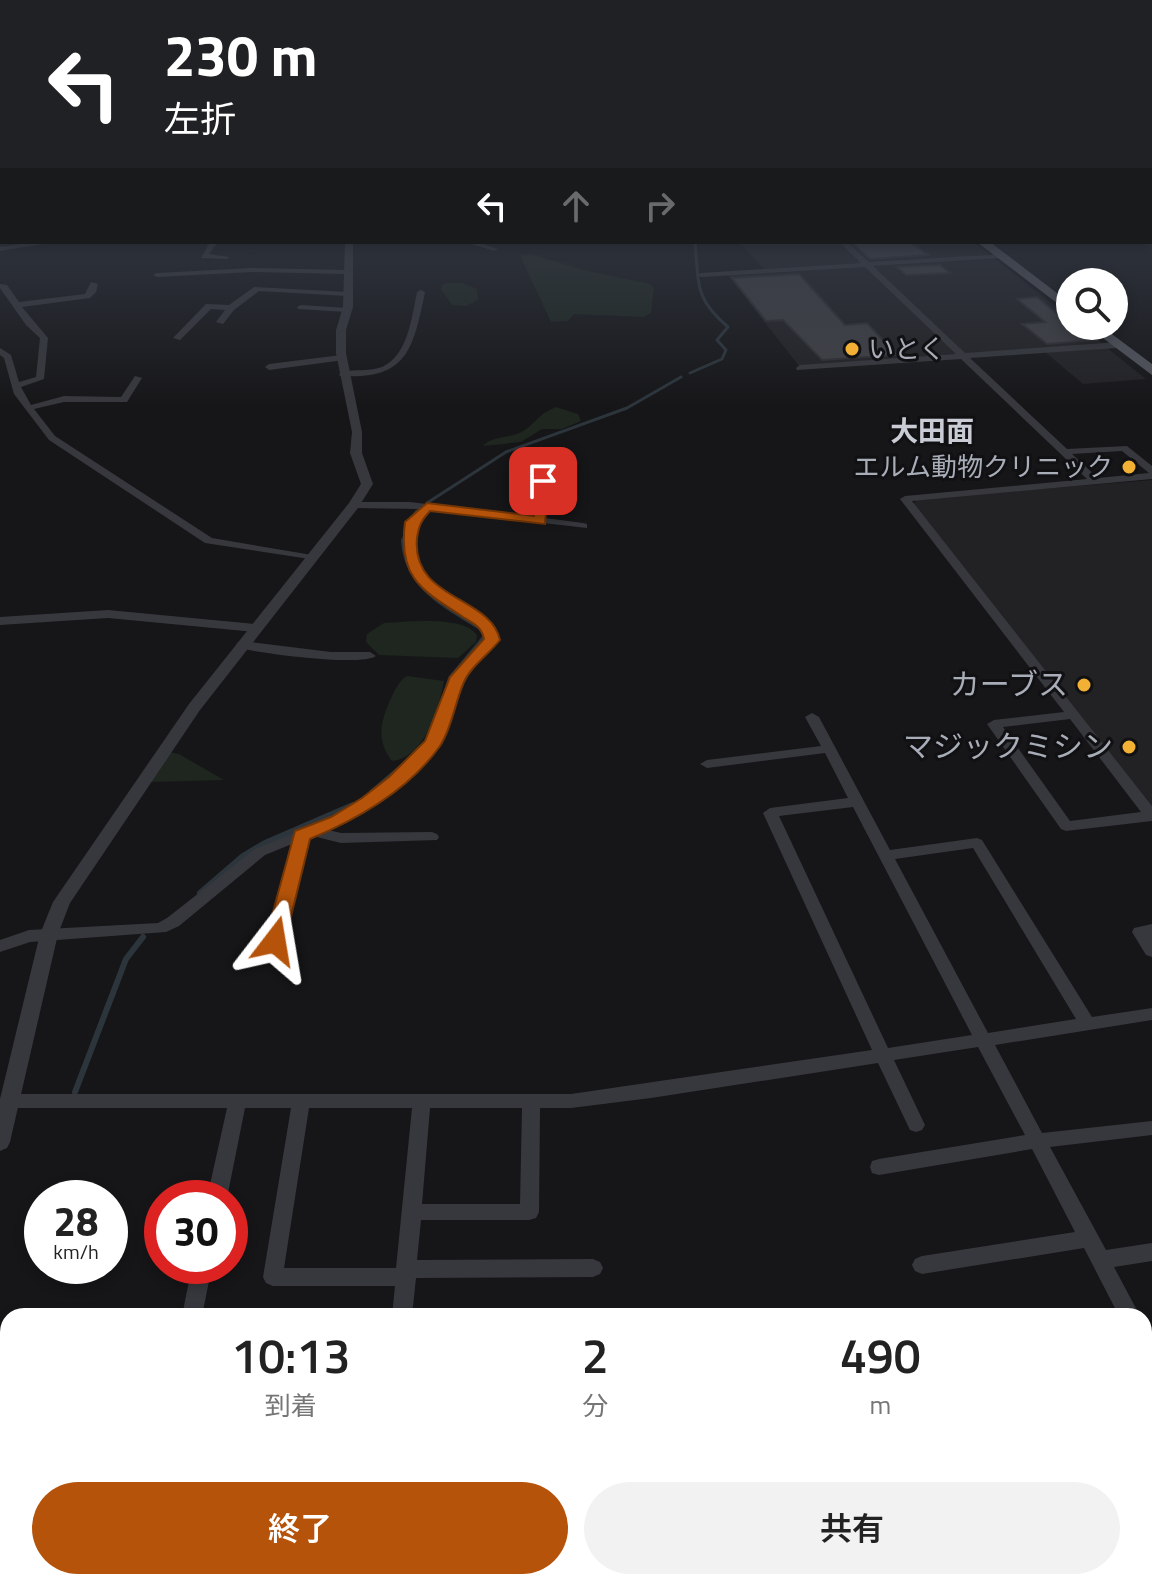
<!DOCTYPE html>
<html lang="ja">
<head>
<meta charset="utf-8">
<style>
	body { margin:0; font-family:"Titillium Web","Noto Sans JP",sans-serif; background:#f2f2f2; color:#222; height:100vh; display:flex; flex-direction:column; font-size:30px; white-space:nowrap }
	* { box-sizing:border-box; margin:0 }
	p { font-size:26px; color:#767676 }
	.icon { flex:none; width:44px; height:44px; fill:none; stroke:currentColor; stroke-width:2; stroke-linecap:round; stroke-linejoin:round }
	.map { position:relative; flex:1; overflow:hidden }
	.sheet { position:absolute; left:0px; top:1308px; width:1152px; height:282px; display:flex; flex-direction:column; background:#fff; border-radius:24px 24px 0 0; box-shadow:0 4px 12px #0003 }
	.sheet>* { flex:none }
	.banner { position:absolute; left:0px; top:0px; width:1152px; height:244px; box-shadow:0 4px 12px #0003; background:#202124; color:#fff; overflow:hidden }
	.controls { position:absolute; left:1056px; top:268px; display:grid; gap:16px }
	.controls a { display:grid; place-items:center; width:72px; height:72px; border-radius:50%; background:#fff; box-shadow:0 4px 12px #0003; font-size:40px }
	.speed { position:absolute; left:24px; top:1180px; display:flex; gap:16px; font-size:40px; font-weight:700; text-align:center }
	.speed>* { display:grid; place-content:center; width:104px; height:104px; border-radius:50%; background:#fff; box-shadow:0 4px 12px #0003; line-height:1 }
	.speed small { font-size:20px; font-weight:400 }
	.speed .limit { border:12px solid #d22; background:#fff; color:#111 }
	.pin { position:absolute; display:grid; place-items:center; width:68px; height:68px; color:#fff; margin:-34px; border-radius:16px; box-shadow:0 4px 12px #0006 }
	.me { position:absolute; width:88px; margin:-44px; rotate:14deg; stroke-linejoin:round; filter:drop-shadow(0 0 6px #0008) }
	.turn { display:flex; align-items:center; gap:28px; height:168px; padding:0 32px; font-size:36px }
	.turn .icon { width:104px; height:104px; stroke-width:2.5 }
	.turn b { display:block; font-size:56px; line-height:68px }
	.lanes { display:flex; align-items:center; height:76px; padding:0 32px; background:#0003; justify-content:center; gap:40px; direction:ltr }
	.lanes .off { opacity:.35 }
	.eta { display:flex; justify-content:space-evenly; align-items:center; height:136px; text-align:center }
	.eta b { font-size:48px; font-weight:600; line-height:56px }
	.cta { display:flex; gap:16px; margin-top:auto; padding:16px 32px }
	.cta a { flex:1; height:92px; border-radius:48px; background:#b45309; color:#fff; font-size:32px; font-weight:600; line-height:92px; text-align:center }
	.cta a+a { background:#f2f2f2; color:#222 }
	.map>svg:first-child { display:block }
</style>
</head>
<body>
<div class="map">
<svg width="1152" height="1589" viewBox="0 0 1152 1589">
	<rect width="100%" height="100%" fill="#161618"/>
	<path fill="#222225" d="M 739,242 L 839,242 L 862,263 L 764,269 Z
		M 847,242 L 973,242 L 990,255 L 869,263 Z
		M 994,258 L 1070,318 L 1070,326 L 1080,326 L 1102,343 L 963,354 L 872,266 Z
		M 865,266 L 957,354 L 799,366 L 727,274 Z
		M 1106,347 L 1146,379 L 1083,384 L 1045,352 Z
		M 1152,480 L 1152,806 L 912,505 L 918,499 Z"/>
	<path fill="#1e261f" d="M 531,254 L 583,270 L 650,284 L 654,288 L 651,313 L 644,317 L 574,314 L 568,321 L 551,322 L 520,255 Z
		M 447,283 L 463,283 L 477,289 L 478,300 L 466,306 L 452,305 L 441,289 L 442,285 Z
		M 556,407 L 578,414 L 581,421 L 562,429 L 542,429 L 521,442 L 483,446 C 493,435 512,439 525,430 C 539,420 537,415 556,407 Z
		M 384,623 C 407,622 463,615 477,635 L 476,642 L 458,658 L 379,655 L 366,642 L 367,634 Z
		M 407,676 L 444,681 C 439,708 425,758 392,761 C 375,739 381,720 392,696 C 396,688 399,681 407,676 Z
		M 169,752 L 179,754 L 224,780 L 150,782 Z"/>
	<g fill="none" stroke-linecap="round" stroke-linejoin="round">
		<path stroke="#2c353c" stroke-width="3" d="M 690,373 L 722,359 L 726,350 L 717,340 L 728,327 C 694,298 699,284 695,242
			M 427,503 L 506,452 L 627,408 L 681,377
			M 403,542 L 407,524 L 417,511"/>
		<path stroke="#2c353c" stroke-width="4" d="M 403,540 C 405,587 445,606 480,628 L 485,636 L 450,678 L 443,701
			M 371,792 L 418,752"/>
		<path stroke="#2c353c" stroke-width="6" d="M 200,893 L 243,856 L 265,843 L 353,805
			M 75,1092 L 126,959 L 143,937"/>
	</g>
	<path fill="#404145" stroke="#303034" stroke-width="2" d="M 851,242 L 909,242 L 929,255 L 870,259 Z
		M 940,265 L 950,273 L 906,275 L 897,267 Z
		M 799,274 L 845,325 L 867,323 L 897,355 L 822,360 L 783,320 L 766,321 L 732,278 Z
		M 1037,297 L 1065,320 L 1070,320 L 1070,326 L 1078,326 L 1097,340 L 1047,344 L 1022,324 L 1045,322 L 1017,299 Z"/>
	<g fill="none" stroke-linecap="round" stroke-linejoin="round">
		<path fill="#37383d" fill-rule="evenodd" d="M 2,189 L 2,193 L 0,194 L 0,190 Z
			M 0,200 L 2,200 L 2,204 L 0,204 Z
			M 35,242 L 55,242 L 0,251 L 0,247 Z
			M 210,242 L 218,242 L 209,254 L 229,257 L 228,259 L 201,258 Z
			M 465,242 L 477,242 L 498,249 L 494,251 Z
			M 839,242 L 847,242 L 869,262 L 1004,254 L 1005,256 L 1001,258 L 873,266 L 965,353 L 1117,342 L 1121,345 L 1117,348 L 970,358 L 1067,449 L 1127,446 L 1152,466 L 1152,479 L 912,501 L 1152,806 L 1152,821 L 1066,831 L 1061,829 L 987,724 L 994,720 L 1064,712 L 900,499 L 905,496 L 1087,479 L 961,359 L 797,370 L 796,368 L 800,365 L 956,354 L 865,267 L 701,277 L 697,275 L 701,273 L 861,263 ZM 1122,451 L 1149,473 L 1098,478 L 1072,454 ZM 1070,719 L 1141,812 L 1070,821 L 1003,727 Z
			M 252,268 L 348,270 L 352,272 L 348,274 L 252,272 L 157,277 L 153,275 L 157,273 Z
			M 91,282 L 98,284 L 96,292 L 90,298 L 22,307 L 48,338 L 44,379 L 21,387 L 31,405 L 64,396 L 121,397 L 135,376 L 142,378 L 127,402 L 64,402 L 34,409 L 55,436 L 212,538 L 312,555 L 316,556 L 316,560 L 205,543 L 49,440 L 14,394 L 4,358 L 0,355 L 0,348 L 11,355 L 19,382 L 36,377 L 40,338 L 26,325 L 0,288 L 0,284 L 7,285 L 19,302 L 85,294 Z
			M 254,287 L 348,292 L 352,294 L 348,296 L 259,291 L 234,310 L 223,324 L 216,322 L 225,310 L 211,309 L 180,340 L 173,338 L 206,304 L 229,305 Z
			M 421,290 L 425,292 C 413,350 407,380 340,376 L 339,374 L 343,371 C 356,370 370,371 382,367 C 408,356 412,316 417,292 Z
			M 301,305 L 347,308 L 351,310 L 347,312 L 298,309 L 297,307 Z
			M 341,355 L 344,356 L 344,360 L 269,370 L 265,367 L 269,364 Z
			M 543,478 L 548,481 L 545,518 L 583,523 L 587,524 L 587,528 L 429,510 C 418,522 412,534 415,550 C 424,588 460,595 485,619 C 491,625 494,632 498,640 L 464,678 L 438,746 L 401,784 L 342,824 L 328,830 L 341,833 L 432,832 L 437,834 L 439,837 L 437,840 L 341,843 L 313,836 L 309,838 L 283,941 L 281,945 L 269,945 L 267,941 L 292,844 L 265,855 L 179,926 L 166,932 L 30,942 L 0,952 L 0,940 L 29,930 L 158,923 L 167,918 L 255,849 L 332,818 L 391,778 L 427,742 L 452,677 L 486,640 C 470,602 420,602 406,555 C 400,537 406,523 419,509 L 354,508 L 349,505 L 354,502 L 410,502 L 535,517 L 538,481 Z
			M 108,610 L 255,624 L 261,628 L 255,632 L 108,618 L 0,625 L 0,617 Z
			M 242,641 L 331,652 L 370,652 L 376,656 C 360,667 261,653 238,648 L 236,645 L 238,642 Z
			M 812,713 L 819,717 L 890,850 L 977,838 L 982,840 L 1092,1017 L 1152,1008 L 1152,1020 L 995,1045 L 1042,1133 L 1152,1121 L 1152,1135 L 1050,1147 L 1106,1250 L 1152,1243 L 1152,1261 L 1114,1267 L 1140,1316 L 1119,1316 L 1084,1248 L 922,1274 L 915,1271 L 912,1265 L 915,1259 L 922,1256 L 1075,1232 L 1032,1149 L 879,1175 L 872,1173 L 870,1167 L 872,1161 L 879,1159 L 1025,1135 L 978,1047 L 894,1060 L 925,1125 L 922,1130 L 916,1132 L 910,1130 L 878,1063 L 651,1098 L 571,1108 L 540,1108 L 539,1212 L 536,1218 L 529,1220 L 421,1220 L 417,1260 L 593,1259 L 600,1262 L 603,1268 L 600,1274 L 593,1277 L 416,1278 L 412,1316 L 392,1316 L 395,1286 L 273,1286 L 266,1283 L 263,1277 L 291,1108 L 245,1108 L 227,1198 L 207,1198 L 227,1108 L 11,1108 L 5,1106 L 2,1101 L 5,1096 L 11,1094 L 571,1094 L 872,1050 L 763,813 L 770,808 L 848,798 L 825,753 L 707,768 L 700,764 L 707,760 L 821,746 L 805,717 ZM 853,807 L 972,1035 L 888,1048 L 779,816 ZM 973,848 L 1076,1019 L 988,1033 L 895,859 ZM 309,1108 L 412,1108 L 396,1268 L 284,1268 ZM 430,1108 L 522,1108 L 520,1204 L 422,1204 Z
			M 1152,924 L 1152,957 L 1146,955 L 1132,932 L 1134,928 Z
			M 192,1266 L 212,1266 L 202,1316 L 182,1316 Z
			M 1144,1332 L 1152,1336 L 1152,1367 L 1144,1363 Z
			M 1152,1547 L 1152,1571 L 1144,1573 L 1144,1549 Z
			M 121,1582 L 145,1582 L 143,1589 L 119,1589 Z
			M 359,1582 L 383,1582 L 382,1589 L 358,1589 Z
			M 466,1582 L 490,1582 L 489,1589 L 465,1589 Z
			M 1100,1582 L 1125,1582 L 1128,1589 L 1103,1589 Z"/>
		<path fill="#37383d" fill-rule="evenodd" d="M 0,212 L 2,212 L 2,216 L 0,216 Z
			M 345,242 L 353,242 L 353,307 L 346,330 L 346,353 L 362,432 L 362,453 L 373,484 L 358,508 L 200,710 L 70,903 L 58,934 L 10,1142 L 7,1148 L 0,1151 L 0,1099 L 40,934 L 53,902 L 189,704 L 349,503 L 361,484 L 350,453 L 352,432 L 336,353 L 336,330 L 343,307 Z"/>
		<path fill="#53555c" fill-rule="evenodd" d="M 977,242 L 990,242 L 1070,303 L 1070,313 Z
			M 1087,326 L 1101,326 L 1152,364 L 1152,375 Z"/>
	</g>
	<linearGradient id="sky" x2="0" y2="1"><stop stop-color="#0c0c0d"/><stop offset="0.46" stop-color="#363c48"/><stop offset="1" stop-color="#363c48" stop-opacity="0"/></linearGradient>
	<rect width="1152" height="408" fill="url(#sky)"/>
	<path fill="#b45309" stroke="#753606" stroke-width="2" d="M 543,477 L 549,481 L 545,524 L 430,511 C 421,521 419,525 417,538 C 411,600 491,596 500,640 C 489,654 471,666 464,682 C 455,702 452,728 440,746 C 409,790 358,819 310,839 L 285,941 L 282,946 L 268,946 L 265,941 L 295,831 L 331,817 L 362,798 L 389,777 L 425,741 L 450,677 L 484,639 C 482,627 473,623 463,617 C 420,589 398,577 405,522 L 427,503 L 534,516 L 536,481 Z"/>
	<g fill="#f2b134" stroke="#111113" stroke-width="3">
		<circle cx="852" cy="349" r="8"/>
		<circle cx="1129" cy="467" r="8"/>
		<circle cx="1084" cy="685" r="8"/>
		<circle cx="1129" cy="747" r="8"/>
	</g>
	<g text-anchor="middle" stroke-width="6" stroke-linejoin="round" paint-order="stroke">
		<g font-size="26" fill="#a8adb8" stroke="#111113" text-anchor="start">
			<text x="868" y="358">いとく</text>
			<text x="1113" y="476" text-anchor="end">エルム動物クリニック</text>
		</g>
		<g font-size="28" font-weight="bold" fill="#c9ccd4" stroke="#111113">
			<text x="932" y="441">大田面</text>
		</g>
		<g font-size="30" fill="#a8adb8" stroke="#111113" text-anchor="end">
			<text x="1068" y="695">カーブス</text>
			<text x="1113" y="757">マジックミシン</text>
		</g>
	</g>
</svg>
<div class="controls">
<a><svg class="icon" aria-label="search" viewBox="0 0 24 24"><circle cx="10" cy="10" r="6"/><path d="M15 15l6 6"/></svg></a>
</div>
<div class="speed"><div>28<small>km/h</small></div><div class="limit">30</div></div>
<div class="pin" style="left:543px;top:481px;background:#d93025"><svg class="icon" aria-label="arrive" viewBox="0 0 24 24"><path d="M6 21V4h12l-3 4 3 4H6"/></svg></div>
<svg class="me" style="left:275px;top:941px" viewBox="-20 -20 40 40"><path d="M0-17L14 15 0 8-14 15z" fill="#b45309" stroke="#fff" stroke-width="4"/></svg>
<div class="banner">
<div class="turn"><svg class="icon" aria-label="left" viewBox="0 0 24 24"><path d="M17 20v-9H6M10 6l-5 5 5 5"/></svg><div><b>230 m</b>左折</div></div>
<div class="lanes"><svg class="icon" aria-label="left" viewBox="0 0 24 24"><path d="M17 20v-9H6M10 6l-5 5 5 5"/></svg><svg class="icon off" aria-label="ahead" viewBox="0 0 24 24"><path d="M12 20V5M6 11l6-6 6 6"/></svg><svg class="icon off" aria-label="right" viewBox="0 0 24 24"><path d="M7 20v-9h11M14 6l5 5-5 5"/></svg></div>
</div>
<section class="sheet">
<div class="eta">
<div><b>10:13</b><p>到着</p></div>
<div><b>2</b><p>分</p></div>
<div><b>490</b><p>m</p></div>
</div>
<div class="cta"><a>終了</a><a>共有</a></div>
</section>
</div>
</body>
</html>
